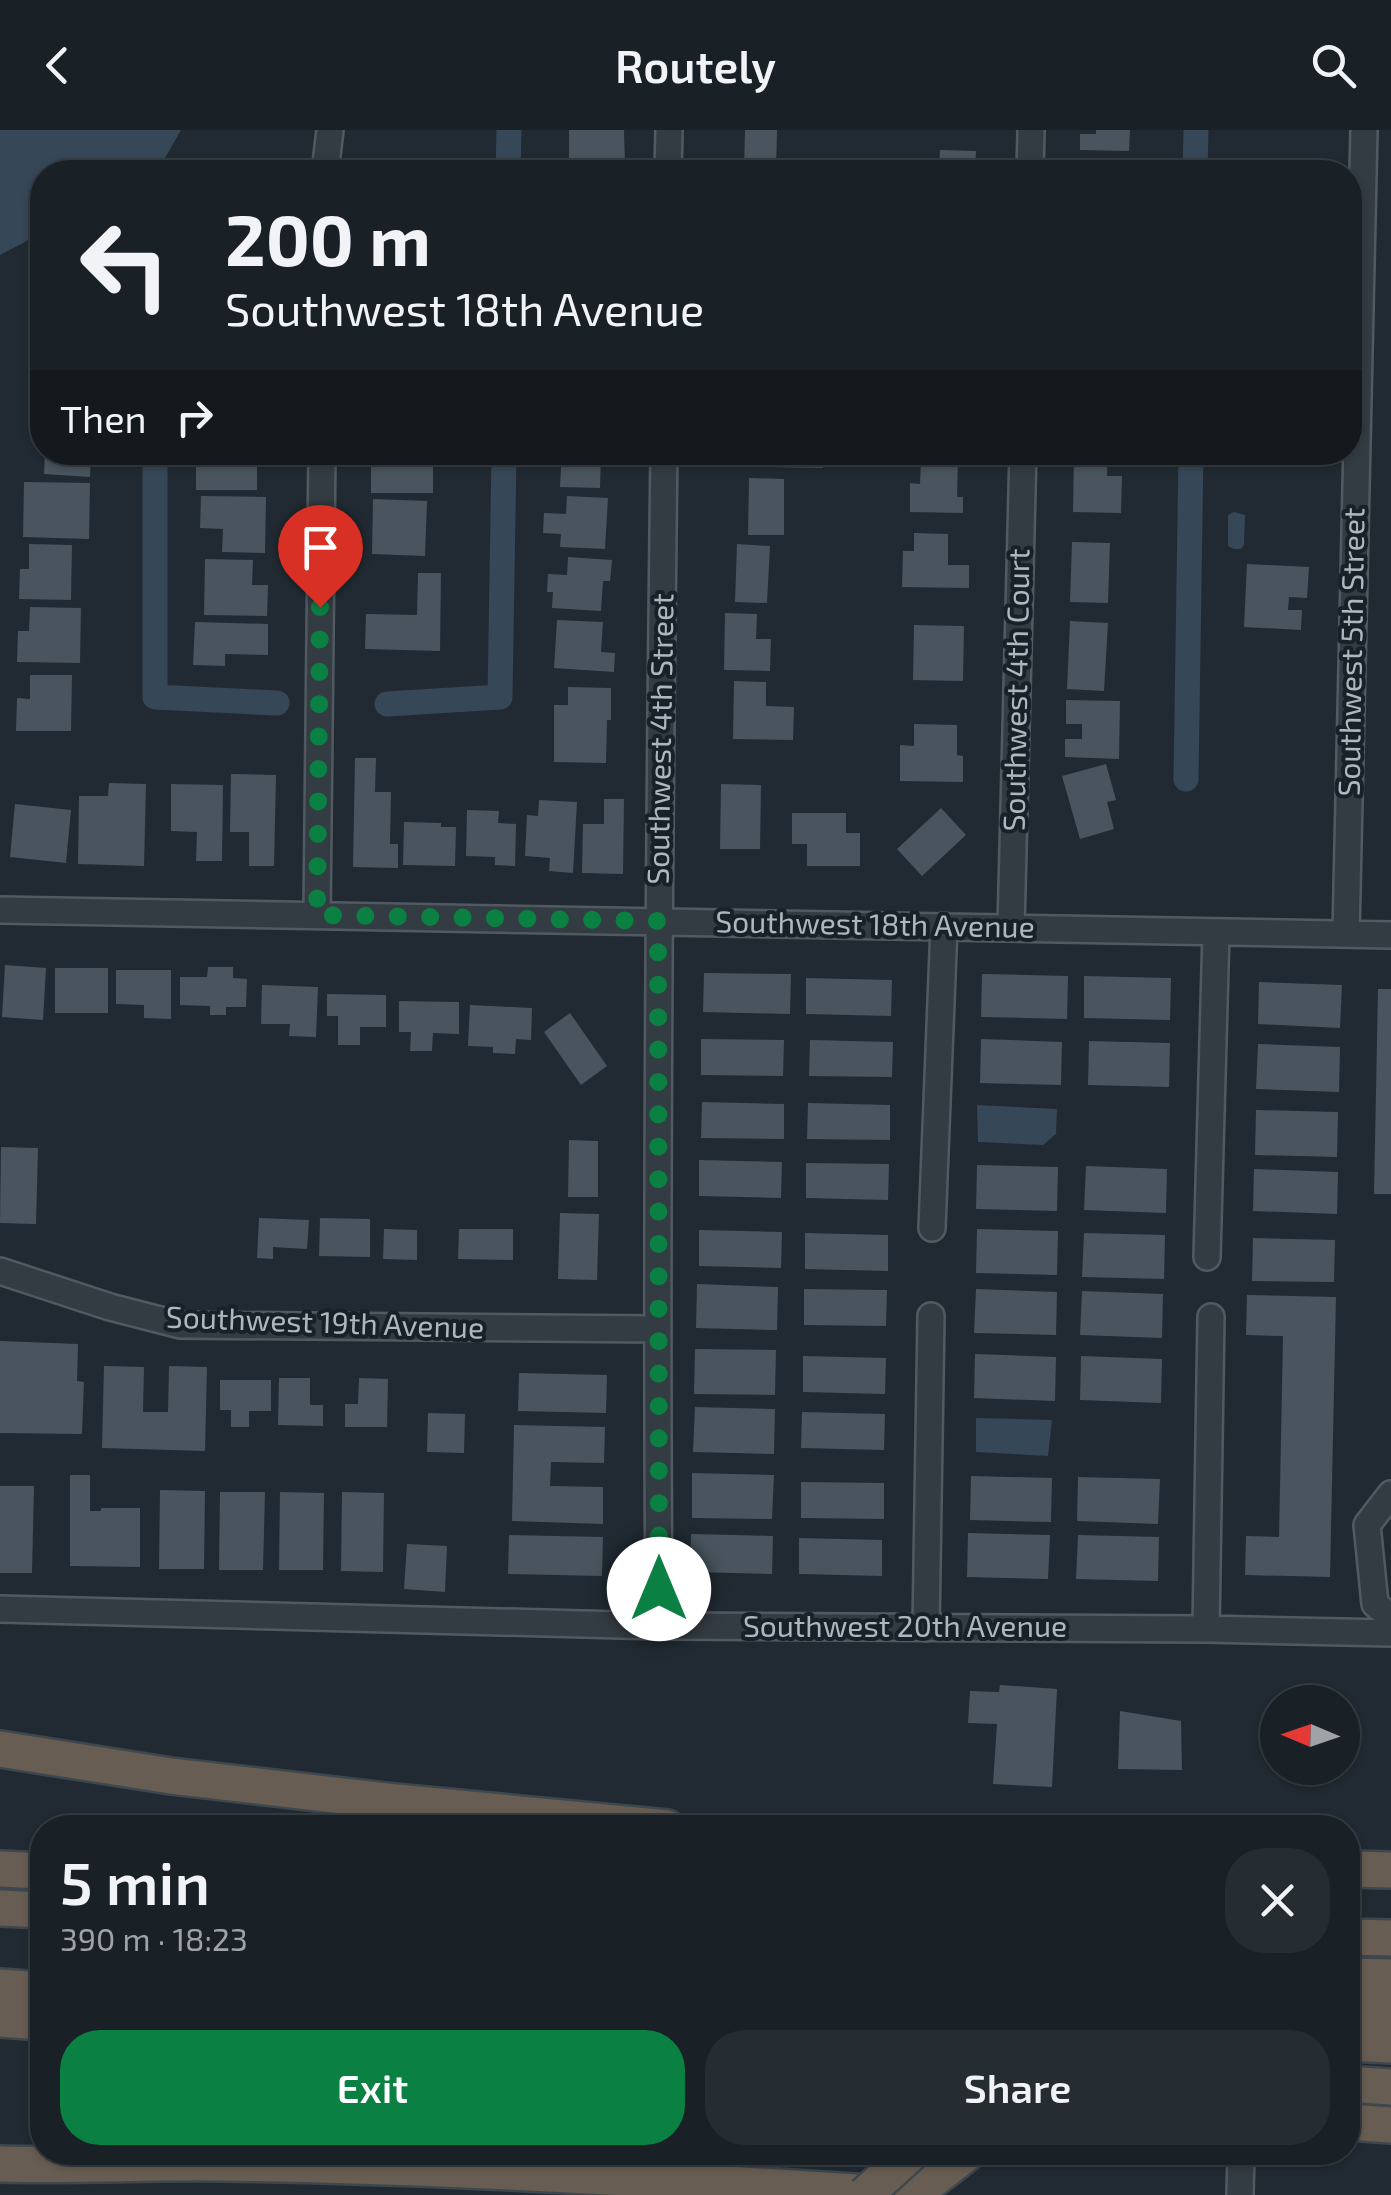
<!DOCTYPE html>
<html lang="en">
<head>
<meta charset="utf-8">
<style>
	body { margin:0; font-family:"Exo 2",sans-serif; background:#262d32; color:#f1f3f6; height:100vh; display:flex; flex-direction:column; font-size:38px; white-space:nowrap }
	* { box-sizing:border-box; margin:0 }
	p { font-size:32px; color:#9fa3a7 }
	.icon { flex:none; width:55px; height:55px; fill:none; stroke:currentColor; stroke-width:2; stroke-linecap:round; stroke-linejoin:round }
	.map { position:relative; flex:1; overflow:hidden }
	.panel { position:absolute; left:30px; top:1685px; width:1330px; height:350px; display:flex; flex-direction:column; background:#192026; border-radius:40px; box-shadow:0 2px 8px #0004,0 0 0 2px #373e43 }
	.panel>* { flex:none }
	.banner { position:absolute; left:30px; top:30px; width:1332px; height:305px; border-radius:40px; box-shadow:0 2px 8px #0004,0 0 0 2px #373e43; background:#192026; color:#f1f3f6; overflow:hidden }
	.needle { width:65px; rotate:272deg }
	.buttons { position:absolute; left:1260px; top:1555px; display:grid; gap:20px }
	.buttons a { display:grid; place-items:center; width:100px; height:100px; border-radius:50%; background:#192026; box-shadow:0 2px 8px #0004,0 0 0 2px #373e43; font-size:50px }
	.pin { position:absolute; display:grid; place-items:center; width:85px; height:85px; color:#fff; margin:-102px -42px; border-radius:50% 50% 50% 0; rotate:-45deg; box-shadow:0 0 10px #0007 }
	.pin .icon { rotate:45deg }
	.me { position:absolute; width:110px; margin:-55px; rotate:0deg; stroke-linejoin:round; filter:drop-shadow(0 0 8px #0008) }
	.turn { display:flex; align-items:center; gap:35px; height:210px; padding:0 30px; font-size:45px }
	.turn .icon { width:130px; height:130px; stroke-width:2.5 }
	.turn b { display:block; font-size:70px; line-height:85px }
	.then { display:flex; align-items:center; height:95px; padding:0 30px; background:#0003; gap:20px; font-size:38px }
	.round { display:grid; place-items:center; flex:none; width:105px; height:105px; border-radius:40px; background:#262d32 }
	.overview { display:flex; align-items:center; justify-content:space-between; height:170px; padding:0 30px }
	h1 { font-size:60px; font-weight:600; line-height:75px }
	.cta { display:flex; gap:20px; margin-top:auto; padding:20px 30px }
	.cta a { flex:1; height:115px; border-radius:40px; background:#0b8043; color:#fff; font-size:40px; font-weight:600; line-height:115px; text-align:center }
	.cta a+a { background:#262d32; color:#f1f3f6 }
	header { display:flex; justify-content:space-between; align-items:center; height:130px; padding:0 30px; background:#192026; font-size:45px; font-weight:600 }
	.map>svg:first-child { display:block }
</style>
</head>
<body>
<header><svg class="icon" aria-label="back" viewBox="0 0 24 24"><path d="M15 5l-7 7 7 7"/></svg>Routely<svg class="icon" aria-label="search" viewBox="0 0 24 24"><circle cx="10" cy="10" r="6"/><path d="M15 15l6 6"/></svg></header>
<div class="map">
<svg width="1391" height="2065" viewBox="0 0 1391 2065">
	<rect width="100%" height="100%" fill="#212a32"/>
	<path fill="#364758" d="M 0,0 L 181,0 L 157,42 L 42,42 L 42,103 L 0,125 Z
		M 1234,382 L 1245,385 L 1244,415 L 1241,419 L 1234,419 L 1228,416 L 1228,385 Z
		M 977,975 L 1057,979 L 1056,1004 L 1043,1015 L 978,1012 Z
		M 976,1288 L 1052,1290 L 1048,1326 L 976,1322 Z"/>
	<g fill="none" stroke-linecap="round" stroke-linejoin="round">
		<path stroke="#364758" stroke-width="25" d="M 508,42 L 509,0
			M 1195,42 L 1196,0
			M 155,322 L 155,567 L 277,573
			M 387,574 L 500,567 L 504,322
			M 1186,649 L 1191,322"/>
	</g>
	<path fill="#49545e" d="M 569,0 L 624,0 L 625,35 L 569,35 Z
		M 745,0 L 777,0 L 776,42 L 744,42 Z
		M 1096,0 L 1130,0 L 1129,21 L 1080,20 L 1080,4 L 1096,4 Z
		M 940,20 L 976,21 L 975,42 L 939,42 Z
		M 1285,29 L 1303,37 L 1302,42 L 1253,42 L 1254,35 Z
		M 1086,36 L 1128,37 L 1128,42 L 1086,42 Z
		M 45,322 L 91,322 L 90,347 L 44,344 Z
		M 215,322 L 273,322 L 273,334 L 257,334 L 257,360 L 196,360 L 196,336 L 215,336 Z
		M 381,322 L 422,322 L 422,336 L 433,336 L 433,363 L 371,363 L 371,337 L 381,337 Z
		M 546,322 L 601,322 L 600,358 L 560,357 L 561,337 L 546,337 Z
		M 759,322 L 823,322 L 823,338 L 759,337 Z
		M 1074,322 L 1108,322 L 1107,346 L 1122,346 L 1121,383 L 1073,382 Z
		M 921,330 L 958,330 L 957,367 L 963,367 L 963,383 L 910,382 L 910,353 L 920,354 Z
		M 749,348 L 784,349 L 784,405 L 748,405 Z
		M 24,352 L 90,353 L 89,409 L 23,407 Z
		M 201,366 L 266,367 L 265,423 L 222,422 L 223,399 L 200,398 Z
		M 567,366 L 608,368 L 605,419 L 560,417 L 561,404 L 543,403 L 544,383 L 566,384 Z
		M 373,369 L 427,371 L 425,426 L 372,424 Z
		M 914,403 L 948,404 L 948,435 L 969,435 L 969,458 L 902,457 L 903,421 L 914,421 Z
		M 1072,412 L 1110,413 L 1108,473 L 1070,472 Z
		M 29,414 L 72,415 L 71,470 L 19,469 L 20,439 L 29,439 Z
		M 737,414 L 770,416 L 767,473 L 735,472 Z
		M 568,427 L 612,430 L 610,451 L 603,451 L 601,481 L 552,478 L 553,462 L 547,462 L 548,444 L 567,445 Z
		M 205,429 L 253,430 L 252,455 L 268,455 L 267,486 L 204,485 Z
		M 1247,434 L 1309,437 L 1307,468 L 1289,467 L 1288,480 L 1302,480 L 1301,500 L 1244,497 Z
		M 418,443 L 441,443 L 440,521 L 365,519 L 366,484 L 417,485 Z
		M 30,477 L 81,478 L 80,533 L 17,532 L 18,501 L 29,501 Z
		M 725,483 L 757,484 L 756,509 L 771,509 L 770,541 L 724,540 Z
		M 557,490 L 603,492 L 601,522 L 615,523 L 614,542 L 554,538 Z
		M 1070,491 L 1108,493 L 1104,561 L 1067,559 Z
		M 195,492 L 268,494 L 268,525 L 225,524 L 225,536 L 193,535 Z
		M 914,495 L 964,496 L 963,551 L 913,550 Z
		M 30,545 L 72,545 L 71,601 L 16,601 L 17,568 L 30,569 Z
		M 734,551 L 766,552 L 766,576 L 794,577 L 793,610 L 733,609 Z
		M 568,557 L 611,558 L 611,590 L 607,590 L 606,633 L 554,632 L 554,575 L 568,575 Z
		M 1066,570 L 1120,571 L 1119,629 L 1065,627 L 1065,609 L 1082,609 L 1082,594 L 1066,594 Z
		M 914,594 L 957,595 L 957,625 L 963,626 L 963,652 L 900,651 L 900,615 L 914,616 Z
		M 355,628 L 376,628 L 375,662 L 391,662 L 390,714 L 398,714 L 398,738 L 353,737 Z
		M 1106,634 L 1116,670 L 1107,672 L 1114,699 L 1080,709 L 1062,646 Z
		M 231,644 L 276,645 L 274,736 L 249,736 L 249,702 L 230,702 Z
		M 109,653 L 146,654 L 144,736 L 78,734 L 79,666 L 108,666 Z
		M 171,654 L 223,655 L 222,731 L 196,731 L 197,702 L 171,701 Z
		M 721,654 L 761,655 L 760,719 L 720,719 Z
		M 604,669 L 624,669 L 623,744 L 582,743 L 583,694 L 604,694 Z
		M 539,670 L 577,672 L 573,743 L 549,741 L 550,728 L 525,726 L 527,685 L 538,686 Z
		M 15,674 L 71,680 L 66,733 L 10,727 Z
		M 941,678 L 966,705 L 922,746 L 897,719 Z
		M 467,680 L 499,681 L 498,693 L 516,694 L 515,736 L 495,735 L 495,727 L 466,726 Z
		M 792,683 L 846,683 L 846,703 L 860,703 L 860,736 L 807,736 L 807,714 L 792,714 Z
		M 404,692 L 441,693 L 441,697 L 456,697 L 455,736 L 403,735 Z
		M 5,835 L 46,838 L 43,890 L 2,887 Z
		M 208,837 L 233,837 L 233,848 L 247,849 L 246,877 L 226,877 L 226,885 L 210,885 L 210,876 L 180,875 L 180,847 L 207,847 Z
		M 55,838 L 108,838 L 108,883 L 55,883 Z
		M 116,840 L 171,840 L 171,889 L 144,888 L 144,875 L 116,874 Z
		M 704,843 L 791,844 L 790,884 L 703,882 Z
		M 982,844 L 1068,846 L 1067,889 L 981,887 Z
		M 1084,846 L 1171,848 L 1170,890 L 1084,888 Z
		M 806,848 L 892,850 L 891,886 L 806,884 Z
		M 1259,852 L 1342,855 L 1340,898 L 1258,894 Z
		M 262,855 L 318,857 L 316,907 L 289,906 L 290,894 L 261,894 Z
		M 1378,859 L 1391,859 L 1391,1064 L 1374,1064 Z
		M 327,864 L 386,865 L 386,897 L 360,897 L 360,915 L 338,915 L 338,886 L 327,886 Z
		M 399,871 L 459,872 L 459,904 L 433,903 L 432,921 L 410,921 L 411,902 L 399,902 Z
		M 470,875 L 532,878 L 531,910 L 516,909 L 515,924 L 493,923 L 493,917 L 468,916 Z
		M 570,883 L 607,936 L 581,955 L 544,902 Z
		M 701,909 L 784,910 L 783,946 L 701,945 Z
		M 981,909 L 1062,912 L 1061,955 L 980,953 Z
		M 810,910 L 893,912 L 892,947 L 809,946 Z
		M 1089,911 L 1170,913 L 1169,957 L 1088,955 Z
		M 1258,914 L 1340,917 L 1339,962 L 1256,959 Z
		M 702,972 L 784,974 L 784,1009 L 701,1008 Z
		M 808,973 L 890,975 L 890,1010 L 807,1009 Z
		M 1256,980 L 1338,982 L 1337,1027 L 1255,1025 Z
		M 569,1010 L 598,1011 L 598,1067 L 568,1067 Z
		M 1,1017 L 38,1018 L 36,1094 L 0,1093 Z
		M 699,1030 L 782,1032 L 781,1068 L 699,1066 Z
		M 806,1033 L 889,1034 L 888,1070 L 806,1068 Z
		M 977,1035 L 1058,1037 L 1057,1081 L 976,1079 Z
		M 1086,1036 L 1167,1039 L 1166,1083 L 1084,1080 Z
		M 1254,1039 L 1338,1042 L 1337,1084 L 1253,1081 Z
		M 560,1083 L 599,1084 L 597,1150 L 558,1149 Z
		M 259,1088 L 309,1090 L 307,1119 L 273,1117 L 273,1129 L 257,1128 Z
		M 320,1088 L 370,1089 L 370,1127 L 319,1126 Z
		M 384,1099 L 417,1100 L 417,1130 L 383,1129 Z
		M 459,1099 L 513,1099 L 513,1130 L 458,1129 Z
		M 977,1099 L 1058,1101 L 1057,1145 L 976,1143 Z
		M 699,1100 L 782,1102 L 781,1138 L 699,1136 Z
		M 805,1103 L 888,1105 L 888,1141 L 805,1139 Z
		M 1084,1103 L 1165,1105 L 1164,1149 L 1082,1147 Z
		M 1253,1108 L 1335,1110 L 1334,1152 L 1252,1151 Z
		M 697,1154 L 778,1157 L 777,1200 L 696,1198 Z
		M 804,1159 L 887,1160 L 886,1196 L 804,1195 Z
		M 976,1159 L 1057,1162 L 1056,1205 L 974,1203 Z
		M 1082,1161 L 1163,1164 L 1162,1208 L 1080,1205 Z
		M 1247,1165 L 1336,1167 L 1330,1447 L 1245,1445 L 1246,1406 L 1279,1407 L 1283,1206 L 1246,1205 Z
		M 0,1211 L 78,1214 L 77,1251 L 84,1252 L 82,1304 L 0,1303 Z
		M 695,1219 L 776,1220 L 775,1265 L 694,1264 Z
		M 975,1224 L 1056,1227 L 1055,1271 L 974,1268 Z
		M 803,1226 L 886,1228 L 885,1264 L 803,1262 Z
		M 1081,1226 L 1162,1229 L 1161,1273 L 1080,1270 Z
		M 104,1236 L 144,1237 L 143,1282 L 168,1282 L 169,1236 L 207,1237 L 205,1321 L 102,1318 Z
		M 519,1243 L 607,1245 L 606,1283 L 518,1281 Z
		M 279,1248 L 310,1248 L 310,1275 L 323,1275 L 323,1296 L 278,1295 Z
		M 359,1248 L 388,1249 L 387,1297 L 345,1297 L 345,1274 L 358,1274 Z
		M 220,1250 L 271,1250 L 271,1281 L 249,1281 L 249,1297 L 231,1297 L 231,1280 L 220,1280 Z
		M 695,1277 L 775,1279 L 774,1324 L 693,1322 Z
		M 802,1282 L 885,1284 L 884,1320 L 801,1318 Z
		M 428,1283 L 465,1284 L 464,1323 L 427,1322 Z
		M 514,1295 L 605,1297 L 604,1333 L 551,1332 L 550,1356 L 603,1357 L 603,1394 L 512,1391 Z
		M 692,1343 L 774,1345 L 772,1389 L 692,1388 Z
		M 70,1345 L 90,1345 L 90,1381 L 101,1381 L 101,1378 L 140,1378 L 140,1437 L 70,1436 Z
		M 971,1346 L 1052,1348 L 1051,1392 L 970,1390 Z
		M 1078,1347 L 1160,1349 L 1158,1394 L 1077,1391 Z
		M 801,1352 L 884,1353 L 884,1389 L 801,1388 Z
		M 0,1356 L 34,1356 L 32,1443 L 0,1443 Z
		M 160,1360 L 205,1361 L 204,1439 L 159,1439 Z
		M 220,1362 L 265,1362 L 263,1440 L 219,1440 Z
		M 280,1362 L 324,1363 L 323,1440 L 279,1440 Z
		M 342,1362 L 384,1363 L 383,1442 L 341,1441 Z
		M 968,1403 L 1050,1405 L 1048,1449 L 967,1447 Z
		M 691,1404 L 773,1406 L 772,1444 L 690,1442 Z
		M 509,1405 L 603,1407 L 602,1446 L 508,1444 Z
		M 1078,1405 L 1159,1407 L 1158,1451 L 1076,1449 Z
		M 799,1408 L 882,1410 L 882,1446 L 799,1444 Z
		M 407,1414 L 447,1416 L 445,1462 L 404,1459 Z
		M 1000,1555 L 1057,1559 L 1052,1657 L 993,1654 L 997,1594 L 968,1593 L 970,1561 L 999,1562 Z
		M 1120,1581 L 1181,1591 L 1182,1640 L 1118,1639 Z"/>
	<g fill="none" stroke-linecap="round" stroke-linejoin="round">
		<defs>
			<path id="minor" d="M 325,42 L 330,0
				M 668,42 L 669,0
				M 1030,42 L 1031,0
				M 0,780 L 1391,805
				M 317,785 L 322,322
				M 1011,798 L 1023,322
				M 1346,804 L 1364,0
				M 932,1098 L 944,796
				M 1207,1127 L 1216,802
				M 0,1141 L 110,1177 L 180,1195 L 657,1199
				M 1391,1364 L 1367,1395 L 1375,1474 L 1389,1486 L 1391,1483
				M 0,1479 L 659,1496 L 1206,1499 L 1391,1503
				M 659,1496 C 656,1105 659,714 664,322
				M 926,1498 L 931,1186
				M 1206,1499 L 1211,1187
				M 1240,2065 L 1241,2022"/>
			<path id="highway" d="M 0,1619 L 171,1646 L 386,1671 L 667,1698
				M 0,1739 L 42,1741
				M 1348,1739 L 1391,1740
				M 0,1778 L 42,1780
				M 1348,1807 L 1391,1808
				M 1348,1846 L 1391,1847
				M 0,1857 L 42,1860
				M 1348,1880 L 1391,1882
				M 0,1889 L 42,1892
				M 1348,1913 L 1391,1915
				M 1348,1954 L 1391,1957
				M 1348,1992 L 1391,1995
				M 0,2034 C 74,2036 147,2032 221,2033 C 447,2036 673,2050 899,2065
				M 913,2065 L 968,2022"/>
		</defs>
		<use href="#minor" stroke="#515a61" stroke-width="30"/>
		<use href="#highway" stroke="#3e474e" stroke-width="40"/>
		<use href="#minor" stroke="#343c43" stroke-width="25"/>
		<use href="#highway" stroke="#685d52" stroke-width="35"/>
		<defs>
			<path id="highway-bridge" d="M 865,2065 L 912,2022"/>
		</defs>
		<use href="#highway-bridge" stroke="#3e474e" stroke-width="40" stroke-linecap="butt"/>
		<use href="#highway-bridge" stroke="#685d52" stroke-width="35"/>
	</g>
	<g fill="none" stroke-linecap="round" stroke-linejoin="round">
		<path stroke="#0b8043" stroke-width="18" stroke-dasharray="0 32.4" d="M 320,477 L 317,785 L 658,791 L 659,1459"/>
	</g>
	<g text-anchor="middle" stroke-width="8" stroke-linejoin="round" paint-order="stroke">
		<g font-size="30" fill="#aeb7c0" stroke="#192128">
			<text transform="translate(1352 522) rotate(-89)" y="10">Southwest 5th Street</text>
			<text transform="translate(1017 560) rotate(-89)" y="10">Southwest 4th Court</text>
			<text transform="translate(661 609) rotate(-89)" y="10">Southwest 4th Street</text>
			<text transform="translate(875 795) rotate(1)" y="10">Southwest 18th Avenue</text>
			<text transform="translate(325 1193) rotate(2)" y="10">Southwest 19th Avenue</text>
			<text x="905" y="1507">Southwest 20th Avenue</text>
		</g>
	</g>
</svg>
<div class="buttons">
<a><svg class="needle" viewBox="-14 -14 28 28"><path d="M0-13l5 13h-10z" fill="#e53935"/><path d="M0 13l5-13h-10z" fill="#9fa3a7"/></svg></a>
</div>
<div class="pin" style="left:320px;top:477px;background:#d93025"><svg class="icon" aria-label="arrive" viewBox="0 0 24 24"><path d="M6 21V4h12l-3 4 3 4H6"/></svg></div>
<svg class="me" style="left:659px;top:1459px" viewBox="-20 -20 40 40"><circle r="19" fill="#fff"/><path d="M0-13L10 11 0 6-10 11z" fill="#0b8043"/></svg>
<div class="banner">
<div class="turn"><svg class="icon" aria-label="left" viewBox="0 0 24 24"><path d="M17 20v-9H6M10 6l-5 5 5 5"/></svg><div><b>200 m</b>Southwest 18th Avenue</div></div>
<div class="then">Then<svg class="icon" aria-label="right" viewBox="0 0 24 24"><path d="M7 20v-9h11M14 6l5 5-5 5"/></svg></div>
</div>
<section class="panel">
<div class="overview"><div><h1>5 min</h1><p>390 m · 18:23</p></div><a class="round"><svg class="icon" aria-label="close" viewBox="0 0 24 24"><path d="M6 6l12 12M18 6L6 18"/></svg></a></div>
<div class="cta"><a>Exit</a><a>Share</a></div>
</section>
</div>
</body>
</html>
